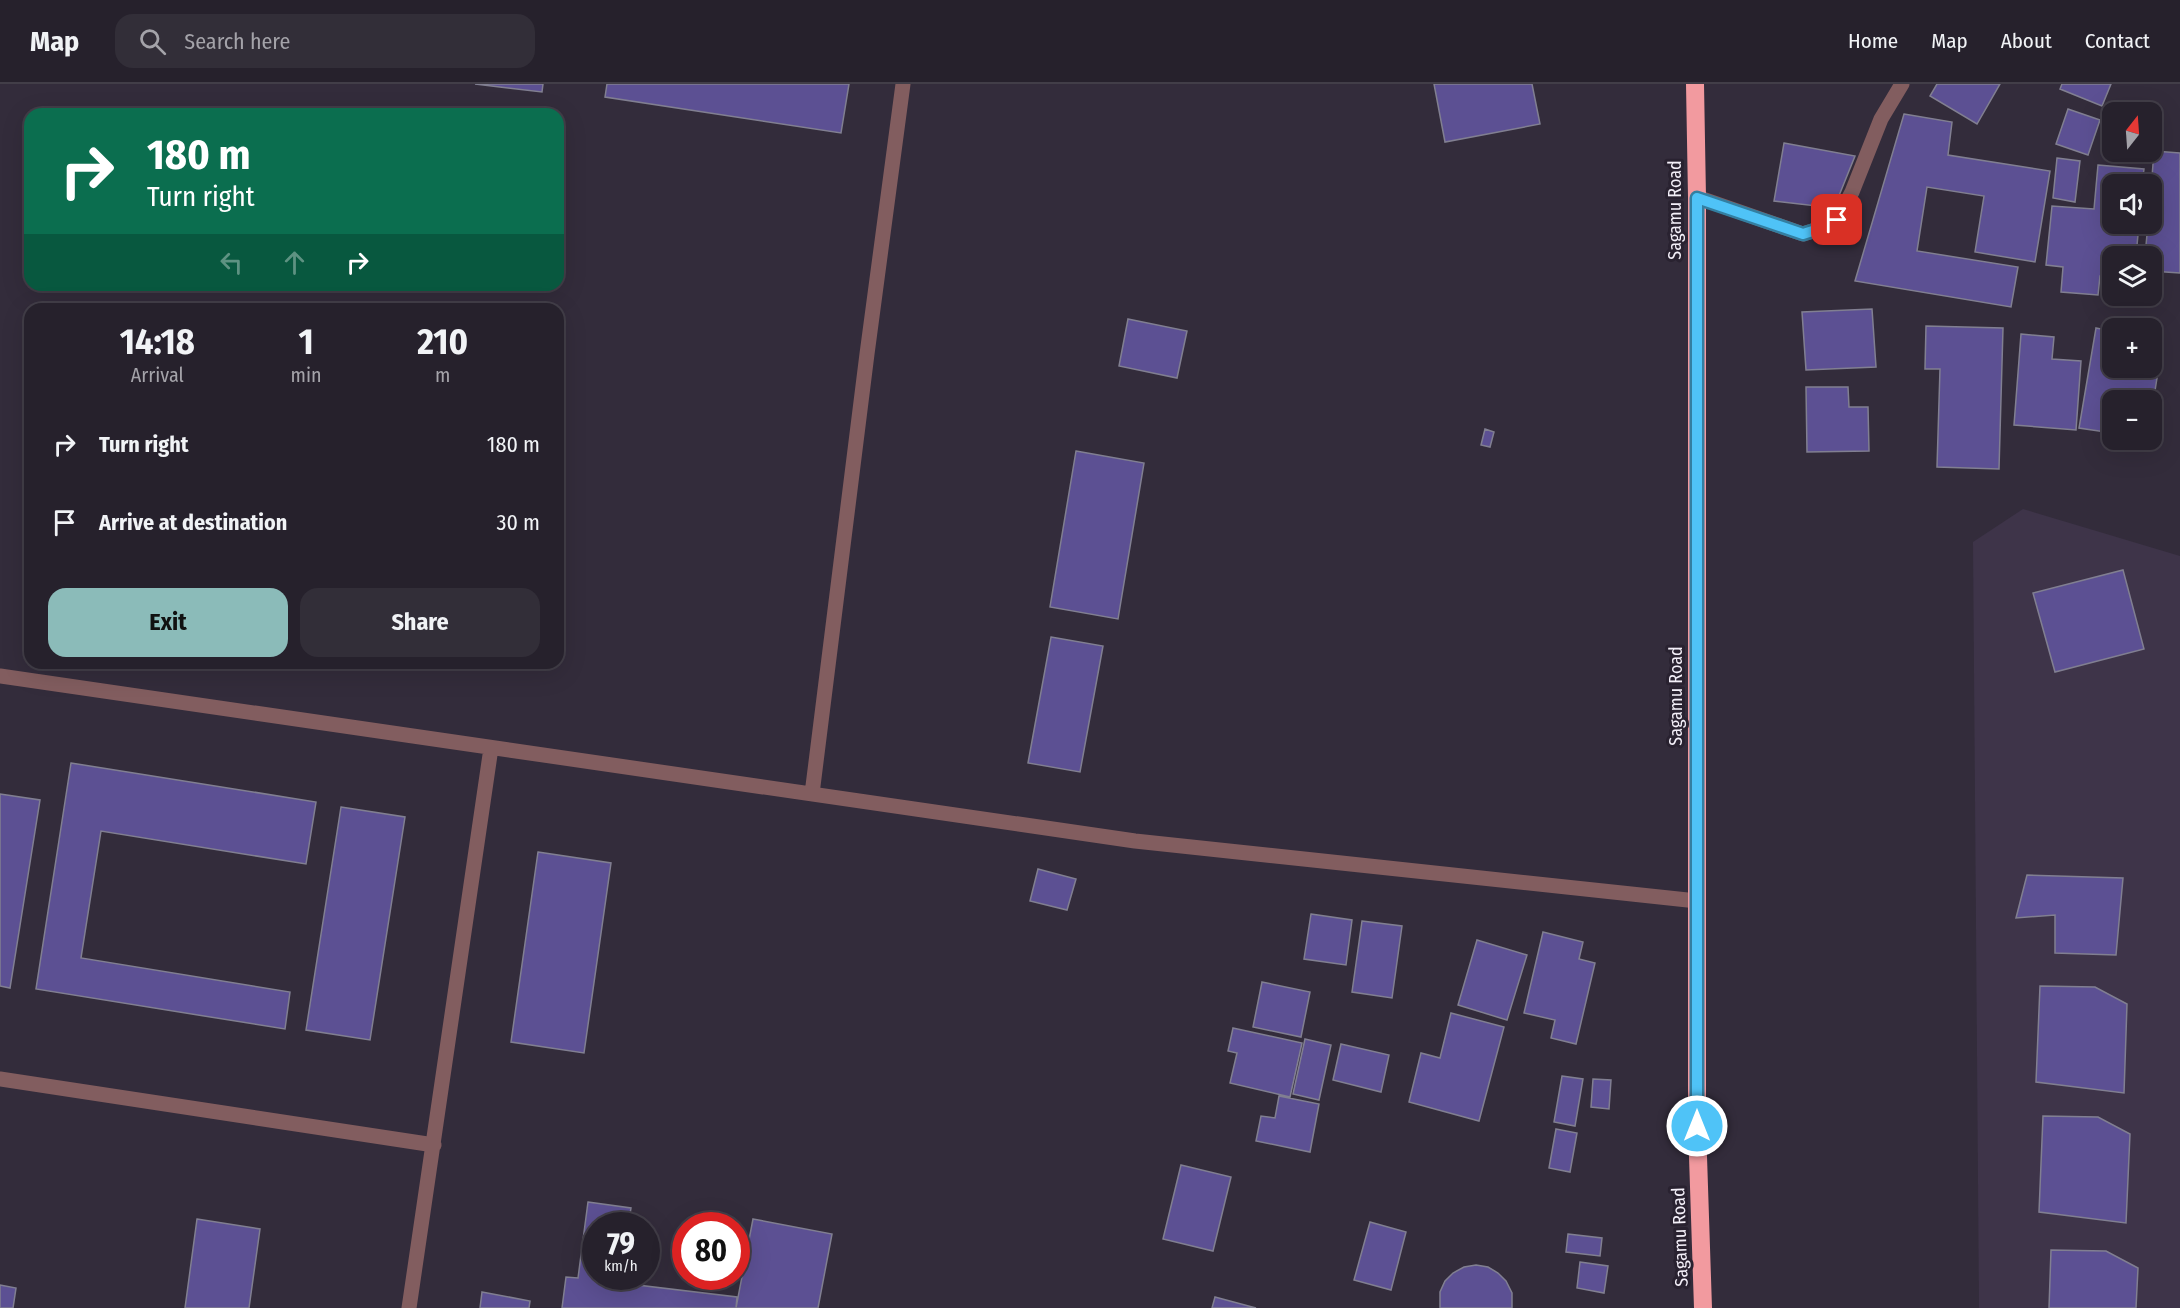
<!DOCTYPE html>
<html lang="en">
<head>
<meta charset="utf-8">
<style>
	body { margin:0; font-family:"Fira Sans Condensed",sans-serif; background:#322e38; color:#f1f3f6; height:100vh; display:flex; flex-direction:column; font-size:22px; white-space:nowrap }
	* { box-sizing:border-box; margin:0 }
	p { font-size:20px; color:#a4a3a9 }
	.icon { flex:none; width:33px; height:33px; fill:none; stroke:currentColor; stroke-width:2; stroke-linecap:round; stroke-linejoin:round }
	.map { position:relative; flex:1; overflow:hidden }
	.side { position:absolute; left:24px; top:219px; width:540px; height:366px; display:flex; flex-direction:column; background:#26212c; border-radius:18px; box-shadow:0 6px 24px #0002,0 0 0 2px #423e48 }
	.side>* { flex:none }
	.hud { position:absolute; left:24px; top:24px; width:540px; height:183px; border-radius:18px; box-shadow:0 6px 24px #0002,0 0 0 2px #423e48; background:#0b6e4f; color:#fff; overflow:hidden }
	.needle { width:39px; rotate:17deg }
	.controls { position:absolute; left:2102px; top:18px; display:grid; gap:12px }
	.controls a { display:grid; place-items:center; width:60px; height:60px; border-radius:12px; background:#26212c; box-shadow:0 6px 24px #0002,0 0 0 2px #423e48; font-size:30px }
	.speed { position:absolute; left:582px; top:1128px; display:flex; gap:12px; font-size:30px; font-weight:700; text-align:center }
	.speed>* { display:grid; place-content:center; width:78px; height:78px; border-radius:50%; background:#26212c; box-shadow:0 6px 24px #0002,0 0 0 2px #423e48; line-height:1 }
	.speed small { font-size:15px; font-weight:400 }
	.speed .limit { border:9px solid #d22; background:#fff; color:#111 }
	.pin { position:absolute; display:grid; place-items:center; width:51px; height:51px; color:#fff; margin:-26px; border-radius:12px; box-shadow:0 3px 9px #0006 }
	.me { position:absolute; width:66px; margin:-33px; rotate:0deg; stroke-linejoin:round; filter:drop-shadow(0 0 4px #0008) }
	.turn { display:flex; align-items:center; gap:21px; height:126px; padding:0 24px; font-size:27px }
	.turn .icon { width:78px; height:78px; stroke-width:2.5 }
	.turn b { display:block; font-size:42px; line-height:51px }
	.lanes { display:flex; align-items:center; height:57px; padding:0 24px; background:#0003; justify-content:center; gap:30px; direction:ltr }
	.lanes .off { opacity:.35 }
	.eta { display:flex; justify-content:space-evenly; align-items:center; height:102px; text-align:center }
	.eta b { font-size:36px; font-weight:700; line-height:42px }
	.action { display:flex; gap:12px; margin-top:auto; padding:12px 24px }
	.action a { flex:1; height:69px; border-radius:18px; background:#8bbbb9; color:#111; font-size:24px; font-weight:700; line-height:69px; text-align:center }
	.action a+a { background:#322e38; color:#f1f3f6 }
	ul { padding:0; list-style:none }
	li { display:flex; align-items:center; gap:18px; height:78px; padding:0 24px }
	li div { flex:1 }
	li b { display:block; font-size:22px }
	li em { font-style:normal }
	header { display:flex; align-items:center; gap:36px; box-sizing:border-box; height:84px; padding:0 30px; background:#26212c; border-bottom:2px solid #423e48 }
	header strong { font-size:28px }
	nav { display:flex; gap:33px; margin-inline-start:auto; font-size:21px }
	.search { width:420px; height:54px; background:#322e38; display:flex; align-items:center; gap:15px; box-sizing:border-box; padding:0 21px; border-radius:18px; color:#a4a3a9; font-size:22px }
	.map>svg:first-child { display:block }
</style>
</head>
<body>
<header>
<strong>Map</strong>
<div class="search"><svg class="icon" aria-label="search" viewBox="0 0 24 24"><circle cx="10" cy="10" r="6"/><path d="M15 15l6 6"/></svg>Search here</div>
<nav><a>Home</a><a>Map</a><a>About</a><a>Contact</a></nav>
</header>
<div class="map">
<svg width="2180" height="1224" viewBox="0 0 2180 1224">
	<rect width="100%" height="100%" fill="#332c3b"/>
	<path fill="#3e3449" d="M 2023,425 L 2180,472 L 2180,1224 L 1979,1224 L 1973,458 Z"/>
	<path fill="#5c5093" stroke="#817f91" stroke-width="1.5" d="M 475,0 L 543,0 L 542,8 Z
		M 607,0 L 849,0 L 841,49 L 605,13 Z
		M 1434,0 L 1532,0 L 1540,40 L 1445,58 Z
		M 1937,0 L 2000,0 L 1977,40 L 1930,12 Z
		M 2062,0 L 2111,0 L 2102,22 L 2060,5 Z
		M 2068,25 L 2100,36 L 2088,71 L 2056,60 Z
		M 1904,30 L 1952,38 L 1948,71 L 2050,87 L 2035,178 L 1975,168 L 1984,112 L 1927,103 L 1917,167 L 2018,183 L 2011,223 L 1855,197 Z
		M 1784,59 L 1855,72 L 1834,124 L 1774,117 Z
		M 2154,67 L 2180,69 L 2180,189 L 2151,187 L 2151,172 L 2145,172 L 2148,140 L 2151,140 L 2151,106 Z
		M 2057,74 L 2080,77 L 2075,118 L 2053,114 Z
		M 2098,81 L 2144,85 L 2142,100 L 2112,100 L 2112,140 L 2139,140 L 2136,172 L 2112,172 L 2112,193 L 2100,192 L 2098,211 L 2061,208 L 2063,183 L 2046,181 L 2052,122 L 2094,125 Z
		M 1872,225 L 1876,283 L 1806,286 L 1802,228 Z
		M 1128,235 L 1187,247 L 1177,294 L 1119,282 Z
		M 1926,242 L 2003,244 L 1999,385 L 1937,383 L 1940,285 L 1925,285 Z
		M 2096,244 L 2112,247 L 2112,284 L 2151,284 L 2151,254 L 2163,256 L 2151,332 L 2151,316 L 2112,316 L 2112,349 L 2079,344 Z
		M 2021,250 L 2054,253 L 2052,275 L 2081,277 L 2076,346 L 2014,341 Z
		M 1806,303 L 1848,303 L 1849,323 L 1868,323 L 1869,367 L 1807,368 Z
		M 1485,345 L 1494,348 L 1490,363 L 1481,361 Z
		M 1076,367 L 1144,379 L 1118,535 L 1050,523 Z
		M 2123,486 L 2144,565 L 2055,588 L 2033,509 Z
		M 1051,553 L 1103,562 L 1080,688 L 1028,679 Z
		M 71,679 L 316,718 L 306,780 L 101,747 L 81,874 L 290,908 L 285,945 L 36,905 Z
		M 0,710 L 40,716 L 10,904 L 0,902 Z
		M 341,723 L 405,733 L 370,956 L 306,946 Z
		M 538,768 L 611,779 L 584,969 L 511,958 Z
		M 1038,785 L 1076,795 L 1067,826 L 1030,817 Z
		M 2027,791 L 2123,794 L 2116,871 L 2055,869 L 2055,831 L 2016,834 Z
		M 1311,830 L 1352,836 L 1346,881 L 1304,875 Z
		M 1362,837 L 1402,842 L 1392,914 L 1352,908 Z
		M 1543,848 L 1583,858 L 1579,875 L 1595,879 L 1576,960 L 1551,954 L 1555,936 L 1524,929 Z
		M 1477,856 L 1527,871 L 1507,936 L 1458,921 Z
		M 1262,898 L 1310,908 L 1301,953 L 1253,943 Z
		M 2040,902 L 2095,903 L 2127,920 L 2124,1009 L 2036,998 Z
		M 1451,929 L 1504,943 L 1479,1037 L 1409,1018 L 1421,969 L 1440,974 Z
		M 1233,944 L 1302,959 L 1290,1013 L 1230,999 L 1237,969 L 1228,967 Z
		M 1305,955 L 1331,961 L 1319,1016 L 1293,1010 Z
		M 1341,960 L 1389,971 L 1381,1008 L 1333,996 Z
		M 1562,992 L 1583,995 L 1575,1042 L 1554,1038 Z
		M 1593,995 L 1611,996 L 1609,1025 L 1591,1023 Z
		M 1279,1012 L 1319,1020 L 1310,1068 L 1256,1057 L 1261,1032 L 1275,1034 Z
		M 2043,1032 L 2098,1033 L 2130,1050 L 2126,1139 L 2039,1128 Z
		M 1556,1045 L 1577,1049 L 1570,1088 L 1549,1084 Z
		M 1181,1081 L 1231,1093 L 1213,1167 L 1163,1155 Z
		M 588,1118 L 631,1124 L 628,1142 L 596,1142 L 596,1192 L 622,1192 L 621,1199 L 737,1213 L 736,1224 L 562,1224 L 566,1193 L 578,1194 Z
		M 197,1135 L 260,1145 L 249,1224 L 185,1224 Z
		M 753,1135 L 832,1150 L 818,1224 L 736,1224 Z
		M 1370,1138 L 1406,1148 L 1391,1206 L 1354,1196 Z
		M 1568,1150 L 1602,1154 L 1600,1172 L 1566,1168 Z
		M 2051,1166 L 2106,1167 L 2138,1184 L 2136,1224 L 2049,1224 Z
		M 1580,1178 L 1608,1182 L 1604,1209 L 1577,1204 Z
		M 1476,1181 L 1488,1183 L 1498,1189 L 1506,1197 L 1512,1209 L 1512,1224 L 1440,1224 L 1440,1208 L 1445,1197 L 1453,1189 L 1464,1183 Z
		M 0,1201 L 16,1204 L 13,1224 L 0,1224 Z
		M 482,1208 L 530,1217 L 529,1224 L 480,1224 Z
		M 1215,1213 L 1256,1224 L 1212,1224 Z"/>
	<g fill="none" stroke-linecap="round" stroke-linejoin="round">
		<path stroke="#825d5f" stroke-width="15" d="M 1697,113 L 1803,150 L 1822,144 L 1837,136 L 1852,108 L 1881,35 L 1902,0
			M 0,592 L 1135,757 L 1697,817
			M 812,710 L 867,270 L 903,0
			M 0,995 L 434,1061
			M 409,1224 L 491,664"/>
		<path stroke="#f29a9f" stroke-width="18" d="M 1695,0 L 1697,113 L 1697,1042 L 1703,1224"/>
	</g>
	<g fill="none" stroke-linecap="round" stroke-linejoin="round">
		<defs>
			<path id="route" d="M 1697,1042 L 1697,114 L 1803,150 L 1822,144 L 1837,136"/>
		</defs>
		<use href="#route" stroke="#337fa1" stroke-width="15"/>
		<use href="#route" stroke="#4fc3f7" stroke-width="10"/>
	</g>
	<g text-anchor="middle" stroke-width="6" stroke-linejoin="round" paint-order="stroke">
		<g font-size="18" fill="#f4f0f9" stroke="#292230">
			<text transform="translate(1675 126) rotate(-90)" y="6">Sagamu Road</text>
			<text transform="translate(1676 612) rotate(-90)" y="6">Sagamu Road</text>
			<text transform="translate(1680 1153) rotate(-92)" y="6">Sagamu Road</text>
		</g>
	</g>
</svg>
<div class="controls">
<a><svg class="needle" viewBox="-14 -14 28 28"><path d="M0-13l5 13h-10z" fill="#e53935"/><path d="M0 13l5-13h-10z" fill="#a4a3a9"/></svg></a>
<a><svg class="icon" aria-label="sound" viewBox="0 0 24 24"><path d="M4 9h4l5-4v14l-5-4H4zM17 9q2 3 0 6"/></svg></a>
<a><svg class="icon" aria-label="layers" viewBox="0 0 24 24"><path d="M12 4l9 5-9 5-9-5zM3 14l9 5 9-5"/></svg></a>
<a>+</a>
<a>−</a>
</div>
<div class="speed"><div>79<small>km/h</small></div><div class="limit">80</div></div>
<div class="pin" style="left:1837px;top:136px;background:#d93025"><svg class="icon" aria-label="arrive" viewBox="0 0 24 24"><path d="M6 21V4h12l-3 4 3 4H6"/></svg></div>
<svg class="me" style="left:1697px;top:1042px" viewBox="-20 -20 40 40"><circle r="17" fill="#4fc3f7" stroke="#fff" stroke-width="3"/><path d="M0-11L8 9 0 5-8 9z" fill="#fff"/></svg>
<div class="hud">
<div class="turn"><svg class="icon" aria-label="right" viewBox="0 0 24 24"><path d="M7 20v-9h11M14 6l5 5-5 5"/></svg><div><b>180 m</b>Turn right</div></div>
<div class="lanes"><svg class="icon off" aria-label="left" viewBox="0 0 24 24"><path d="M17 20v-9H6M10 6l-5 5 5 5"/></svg><svg class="icon off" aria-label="ahead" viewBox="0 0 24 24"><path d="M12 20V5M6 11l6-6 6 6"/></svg><svg class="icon" aria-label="right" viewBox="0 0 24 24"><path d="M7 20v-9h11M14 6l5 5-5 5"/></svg></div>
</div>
<section class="side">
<div class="eta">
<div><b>14:18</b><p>Arrival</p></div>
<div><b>1</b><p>min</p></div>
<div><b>210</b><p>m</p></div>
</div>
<ul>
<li><svg class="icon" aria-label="right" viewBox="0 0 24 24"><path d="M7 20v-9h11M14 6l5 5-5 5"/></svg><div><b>Turn right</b></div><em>180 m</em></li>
<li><svg class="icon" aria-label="arrive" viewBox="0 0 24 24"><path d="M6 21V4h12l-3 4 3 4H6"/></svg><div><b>Arrive at destination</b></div><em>30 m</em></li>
</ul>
<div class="action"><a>Exit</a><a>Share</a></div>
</section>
</div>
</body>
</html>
